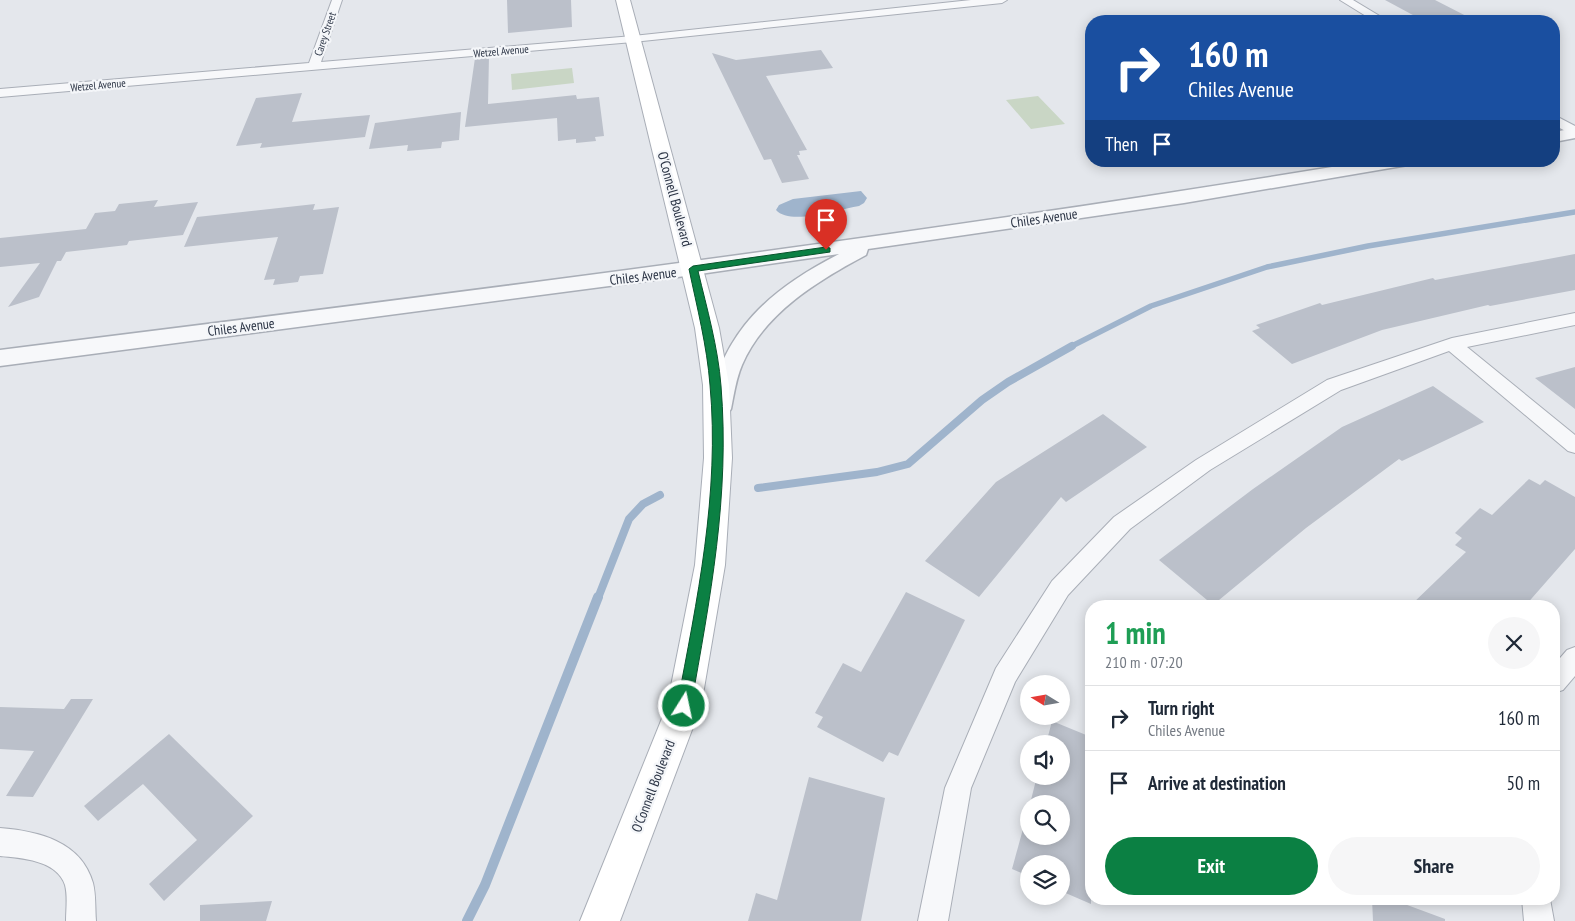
<!DOCTYPE html>
<html lang="en">
<head>
<meta charset="utf-8">
<style>
	body { margin:0; font-family:"PT Sans Narrow",sans-serif; background:#f6f6f7; color:#1f2937; height:100vh; display:flex; flex-direction:column; font-size:19px; white-space:nowrap }
	* { box-sizing:border-box; margin:0 }
	p { font-size:16px; color:#747a83 }
	.icon { flex:none; width:28px; height:28px; fill:none; stroke:currentColor; stroke-width:2; stroke-linecap:round; stroke-linejoin:round }
	.map { position:relative; flex:1; overflow:hidden }
	.details { position:absolute; left:1085px; top:600px; width:475px; height:305px; display:flex; flex-direction:column; background:#fff; border-radius:20px; box-shadow:0 2px 12px #0003 }
	.details>* { flex:none }
	.banner { position:absolute; left:1085px; top:15px; width:475px; height:152px; border-radius:20px; box-shadow:0 2px 12px #0003; background:#1a4fa0; color:#fff; overflow:hidden }
	.needle { width:32px; rotate:281deg }
	.controls { position:absolute; left:1020px; top:675px; display:grid; gap:10px }
	.controls a { display:grid; place-items:center; width:50px; height:50px; border-radius:50%; background:#fff; box-shadow:0 2px 12px #0003; font-size:25px }
	.pin { position:absolute; display:grid; place-items:center; width:42px; height:42px; color:#fff; margin:-51px -21px; border-radius:50% 50% 50% 0; rotate:-45deg; box-shadow:0 0 5px #0007 }
	.pin .icon { rotate:45deg }
	.me { position:absolute; width:55px; margin:-28px; rotate:10deg; stroke-linejoin:round; filter:drop-shadow(0 0 4px #0008) }
	.turn { display:flex; align-items:center; gap:18px; height:105px; padding:0 20px; font-size:22px }
	.turn .icon { width:65px; height:65px; stroke-width:2.5 }
	.turn b { display:block; font-size:35px; line-height:42px }
	.then { display:flex; align-items:center; height:48px; padding:0 20px; background:#0003; gap:10px; font-size:19px }
	.round { display:grid; place-items:center; flex:none; width:52px; height:52px; border-radius:26px; background:#f6f6f7 }
	.overview { display:flex; align-items:center; justify-content:space-between; height:85px; padding:0 20px }
	h1 { font-size:30px; font-weight:700; line-height:38px; color:#1e9e55 }
	.button { display:flex; gap:10px; margin-top:auto; padding:10px 20px }
	.button a { flex:1; height:58px; border-radius:30px; background:#0b8043; color:#fff; font-size:20px; font-weight:700; line-height:58px; text-align:center }
	.button a+a { background:#f6f6f7; color:#1f2937 }
	ul { padding:0; list-style:none }
	li { display:flex; align-items:center; gap:15px; height:65px; padding:0 20px; border-top:1px solid #e0e1e3 }
	li div { flex:1 }
	li b { display:block; font-size:19px }
	li em { font-style:normal }
	.map>svg:first-child { display:block }
</style>
</head>
<body>
<div class="map">
<svg width="1575" height="921" viewBox="0 0 1575 921">
	<rect width="100%" height="100%" fill="#e4e7ec"/>
	<path fill="#c9d6c5" d="M 572,68 L 574,83 L 512,90 L 511,74 Z
		M 1038,96 L 1065,124 L 1031,129 L 1006,100 Z"/>
	<path fill="#9fb4cc" d="M 861,191 L 867,198 L 864,203 L 859,206 C 840,209 790,226 776,210 L 779,205 L 793,199 Z"/>
	<g fill="none" stroke-linecap="round" stroke-linejoin="round">
		<path stroke="#9fb4cc" stroke-width="5.5" d="M 1070,347 L 1151,306 L 1267,267 L 1368,246 L 1575,212"/>
		<path stroke="#9fb4cc" stroke-width="8" d="M 758,488 L 877,472 L 908,464 L 982,400 L 1008,382 L 1072,346
			M 598,598 L 629,519 L 643,504 L 660,495"/>
		<path stroke="#9fb4cc" stroke-width="10" d="M 467,921 L 485,885 L 598,597"/>
	</g>
	<path fill="#bbc0ca" d="M 507,0 L 571,0 L 572,27 L 508,33 Z
		M 1385,0 L 1435,0 L 1476,21 L 1424,21 Z
		M 821,50 L 833,68 L 766,76 L 807,150 L 799,151 L 800,155 L 797,155 L 809,179 L 782,183 L 771,159 L 764,160 L 712,53 L 736,60 Z
		M 489,56 L 488,104 L 576,95 L 577,99 L 599,97 L 604,136 L 595,137 L 596,141 L 576,143 L 576,139 L 558,141 L 557,118 L 465,127 L 475,58 Z
		M 302,93 L 292,122 L 370,115 L 365,137 L 260,148 L 262,143 L 236,146 L 256,98 Z
		M 461,112 L 459,140 L 442,142 L 441,148 L 407,151 L 408,145 L 369,149 L 375,123 Z
		M 158,200 L 154,207 L 198,202 L 183,235 L 129,241 L 127,245 L 66,252 L 61,261 L 57,261 L 39,297 L 8,307 L 40,263 L 0,267 L 0,238 L 86,229 L 95,213 L 115,211 L 119,204 Z
		M 315,204 L 313,210 L 339,207 L 323,274 L 300,276 L 298,282 L 273,285 L 275,279 L 264,280 L 278,237 L 184,247 L 197,217 Z
		M 1575,254 L 1575,290 L 1490,306 L 1488,305 L 1382,330 L 1292,364 L 1252,331 L 1260,328 L 1256,325 L 1320,303 L 1322,305 L 1433,278 L 1435,280 Z
		M 1575,367 L 1575,409 L 1535,378 Z
		M 1433,386 L 1484,422 L 1402,461 L 1399,459 L 1306,528 L 1213,605 L 1159,560 L 1253,489 L 1342,427 Z
		M 1103,414 L 1147,447 L 1066,502 L 1061,497 L 979,597 L 925,561 L 996,482 Z
		M 1529,479 L 1540,485 L 1545,480 L 1575,497 L 1575,549 L 1525,606 L 1410,606 L 1466,552 L 1455,545 L 1462,538 L 1455,533 L 1480,508 L 1492,515 Z
		M 906,592 L 965,620 L 898,756 L 889,752 L 883,762 L 817,727 L 823,717 L 815,713 L 843,663 L 861,672 Z
		M 71,699 L 93,699 L 33,797 L 6,796 L 34,751 L 0,749 L 0,707 L 64,709 Z
		M 1052,721 L 1091,737 L 1091,904 L 1061,891 L 1061,864 L 1029,864 L 1029,876 L 1012,869 L 1029,807 L 1029,836 L 1061,836 L 1061,804 L 1030,804 L 1037,776 L 1061,776 L 1061,744 L 1046,744 Z
		M 169,734 L 253,816 L 164,901 L 149,884 L 197,840 L 143,784 L 98,821 L 84,806 Z
		M 809,777 L 885,798 L 861,921 L 748,921 L 756,893 L 777,900 Z
		M 1372,899 L 1391,899 L 1445,919 L 1445,921 L 1373,921 Z
		M 272,901 L 266,921 L 200,921 L 200,905 Z"/>
	<g fill="none" stroke-linecap="round" stroke-linejoin="round">
		<defs>
			<path id="minor" d="M 332,0 L 342,0 L 321,62 L 633,36 L 971,0 L 1007,0 L 1002,3 L 633,42 L 0,97 L 0,89 L 309,63 Z
				M 1340,0 L 1353,0 L 1388,21 L 1374,21 Z
				M 1554,115 L 1575,126 L 1575,136 L 1554,125 Z
				M 1575,313 L 1575,325 L 1467,347 L 1575,435 L 1575,453 L 1568,451 L 1449,351 L 1341,390 L 1210,470 L 1130,529 L 1068,595 L 1015,682 L 971,788 L 948,921 L 918,921 L 945,788 L 996,668 L 1052,581 L 1114,517 L 1196,460 L 1327,380 L 1452,338 Z
				M 1575,647 L 1575,676 L 1563,690 L 1554,693 L 1554,665 L 1567,650 Z
				M 0,828 C 38,831 81,841 93,883 C 96,895 95,908 96,921 L 66,921 C 66,910 68,896 65,885 C 57,860 21,858 0,856 Z
				M 1522,899 L 1550,899 L 1554,921 L 1524,921 Z"/>
			<path id="tertiary" d="M 1575,128 L 1575,138 L 1554,142 L 1554,132 Z
				M 1369,161 L 1411,161 L 1408,165 L 1402,166 L 1184,203 L 868,249 L 866,255 C 819,280 764,313 742,365 C 736,379 734,394 731,409 L 727,415 L 719,417 L 711,415 L 707,409 C 724,330 769,290 839,254 L 693,275 L 0,366 L 0,350 C 457,293 914,236 1369,161 Z"/>
			<path id="secondary" d="M 616,0 L 630,0 L 719,328 L 729,385 L 732,458 L 725,565 L 701,706 L 620,921 L 580,921 L 667,706 L 695,565 L 704,458 L 703,385 L 695,328 Z"/>
		</defs>
		<use href="#minor" stroke="#a9aeb7" stroke-width="2"/>
		<use href="#tertiary" stroke="#a9aeb7" stroke-width="3"/>
		<use href="#secondary" stroke="#a9aeb7" stroke-width="2"/>
		<use href="#minor" fill="#f7f8fa" fill-rule="evenodd"/>
		<use href="#tertiary" fill="#f7f8fa" fill-rule="evenodd"/>
		<use href="#secondary" fill="#fff" fill-rule="evenodd"/>
	</g>
	<path fill="#0b8043" stroke="#07532c" d="M 826,247 L 830,248 L 830,252 L 698,271 C 707,309 718,347 721,386 C 730,496 710,598 691,706 L 689,710 L 684,712 L 679,710 L 677,706 C 697,600 720,493 710,385 C 707,346 697,307 689,269 L 693,266 Z"/>
	<g text-anchor="middle" stroke-width="4.5" stroke-linejoin="round" paint-order="stroke">
		<g font-size="11" fill="#2b3445" stroke="#f4f6f9">
			<text transform="translate(325 34) rotate(-71)" y="4">Carey Street</text>
			<text transform="translate(501 51) rotate(-5)" y="4">Wetzel Avenue</text>
			<text transform="translate(98 85) rotate(-5)" y="4">Wetzel Avenue</text>
		</g>
		<g font-size="14" fill="#2b3445" stroke="#f4f6f9">
			<text transform="translate(675 199) rotate(75)" y="5">O'Connell Boulevard</text>
			<text transform="translate(1044 218) rotate(-8)" y="5">Chiles Avenue</text>
			<text transform="translate(643 276) rotate(-7)" y="5">Chiles Avenue</text>
			<text transform="translate(241 327) rotate(-7)" y="5">Chiles Avenue</text>
			<text transform="translate(653 786) rotate(-69)" y="5">O'Connell Boulevard</text>
		</g>
	</g>
</svg>
<div class="controls">
<a><svg class="needle" viewBox="-14 -14 28 28"><path d="M0-13l5 13h-10z" fill="#e53935"/><path d="M0 13l5-13h-10z" fill="#747a83"/></svg></a>
<a><svg class="icon" aria-label="sound" viewBox="0 0 24 24"><path d="M4 9h4l5-4v14l-5-4H4zM17 9q2 3 0 6"/></svg></a>
<a><svg class="icon" aria-label="search" viewBox="0 0 24 24"><circle cx="10" cy="10" r="6"/><path d="M15 15l6 6"/></svg></a>
<a><svg class="icon" aria-label="layers" viewBox="0 0 24 24"><path d="M12 4l9 5-9 5-9-5zM3 14l9 5 9-5"/></svg></a>
</div>
<div class="pin" style="left:826px;top:250px;background:#d93025"><svg class="icon" aria-label="arrive" viewBox="0 0 24 24"><path d="M6 21V4h12l-3 4 3 4H6"/></svg></div>
<svg class="me" style="left:684px;top:706px" viewBox="-20 -20 40 40"><circle r="17" fill="#0b8043" stroke="#fff" stroke-width="3"/><path d="M0-11L8 9 0 5-8 9z" fill="#fff"/></svg>
<div class="banner">
<div class="turn"><svg class="icon" aria-label="right" viewBox="0 0 24 24"><path d="M7 20v-9h11M14 6l5 5-5 5"/></svg><div><b>160 m</b>Chiles Avenue</div></div>
<div class="then">Then<svg class="icon" aria-label="arrive" viewBox="0 0 24 24"><path d="M6 21V4h12l-3 4 3 4H6"/></svg></div>
</div>
<section class="details">
<div class="overview"><div><h1>1 min</h1><p>210 m · 07:20</p></div><a class="round"><svg class="icon" aria-label="close" viewBox="0 0 24 24"><path d="M6 6l12 12M18 6L6 18"/></svg></a></div>
<ul>
<li><svg class="icon" aria-label="right" viewBox="0 0 24 24"><path d="M7 20v-9h11M14 6l5 5-5 5"/></svg><div><b>Turn right</b><p>Chiles Avenue</p></div><em>160 m</em></li>
<li><svg class="icon" aria-label="arrive" viewBox="0 0 24 24"><path d="M6 21V4h12l-3 4 3 4H6"/></svg><div><b>Arrive at destination</b></div><em>50 m</em></li>
</ul>
<div class="button"><a>Exit</a><a>Share</a></div>
</section>
</div>
</body>
</html>
